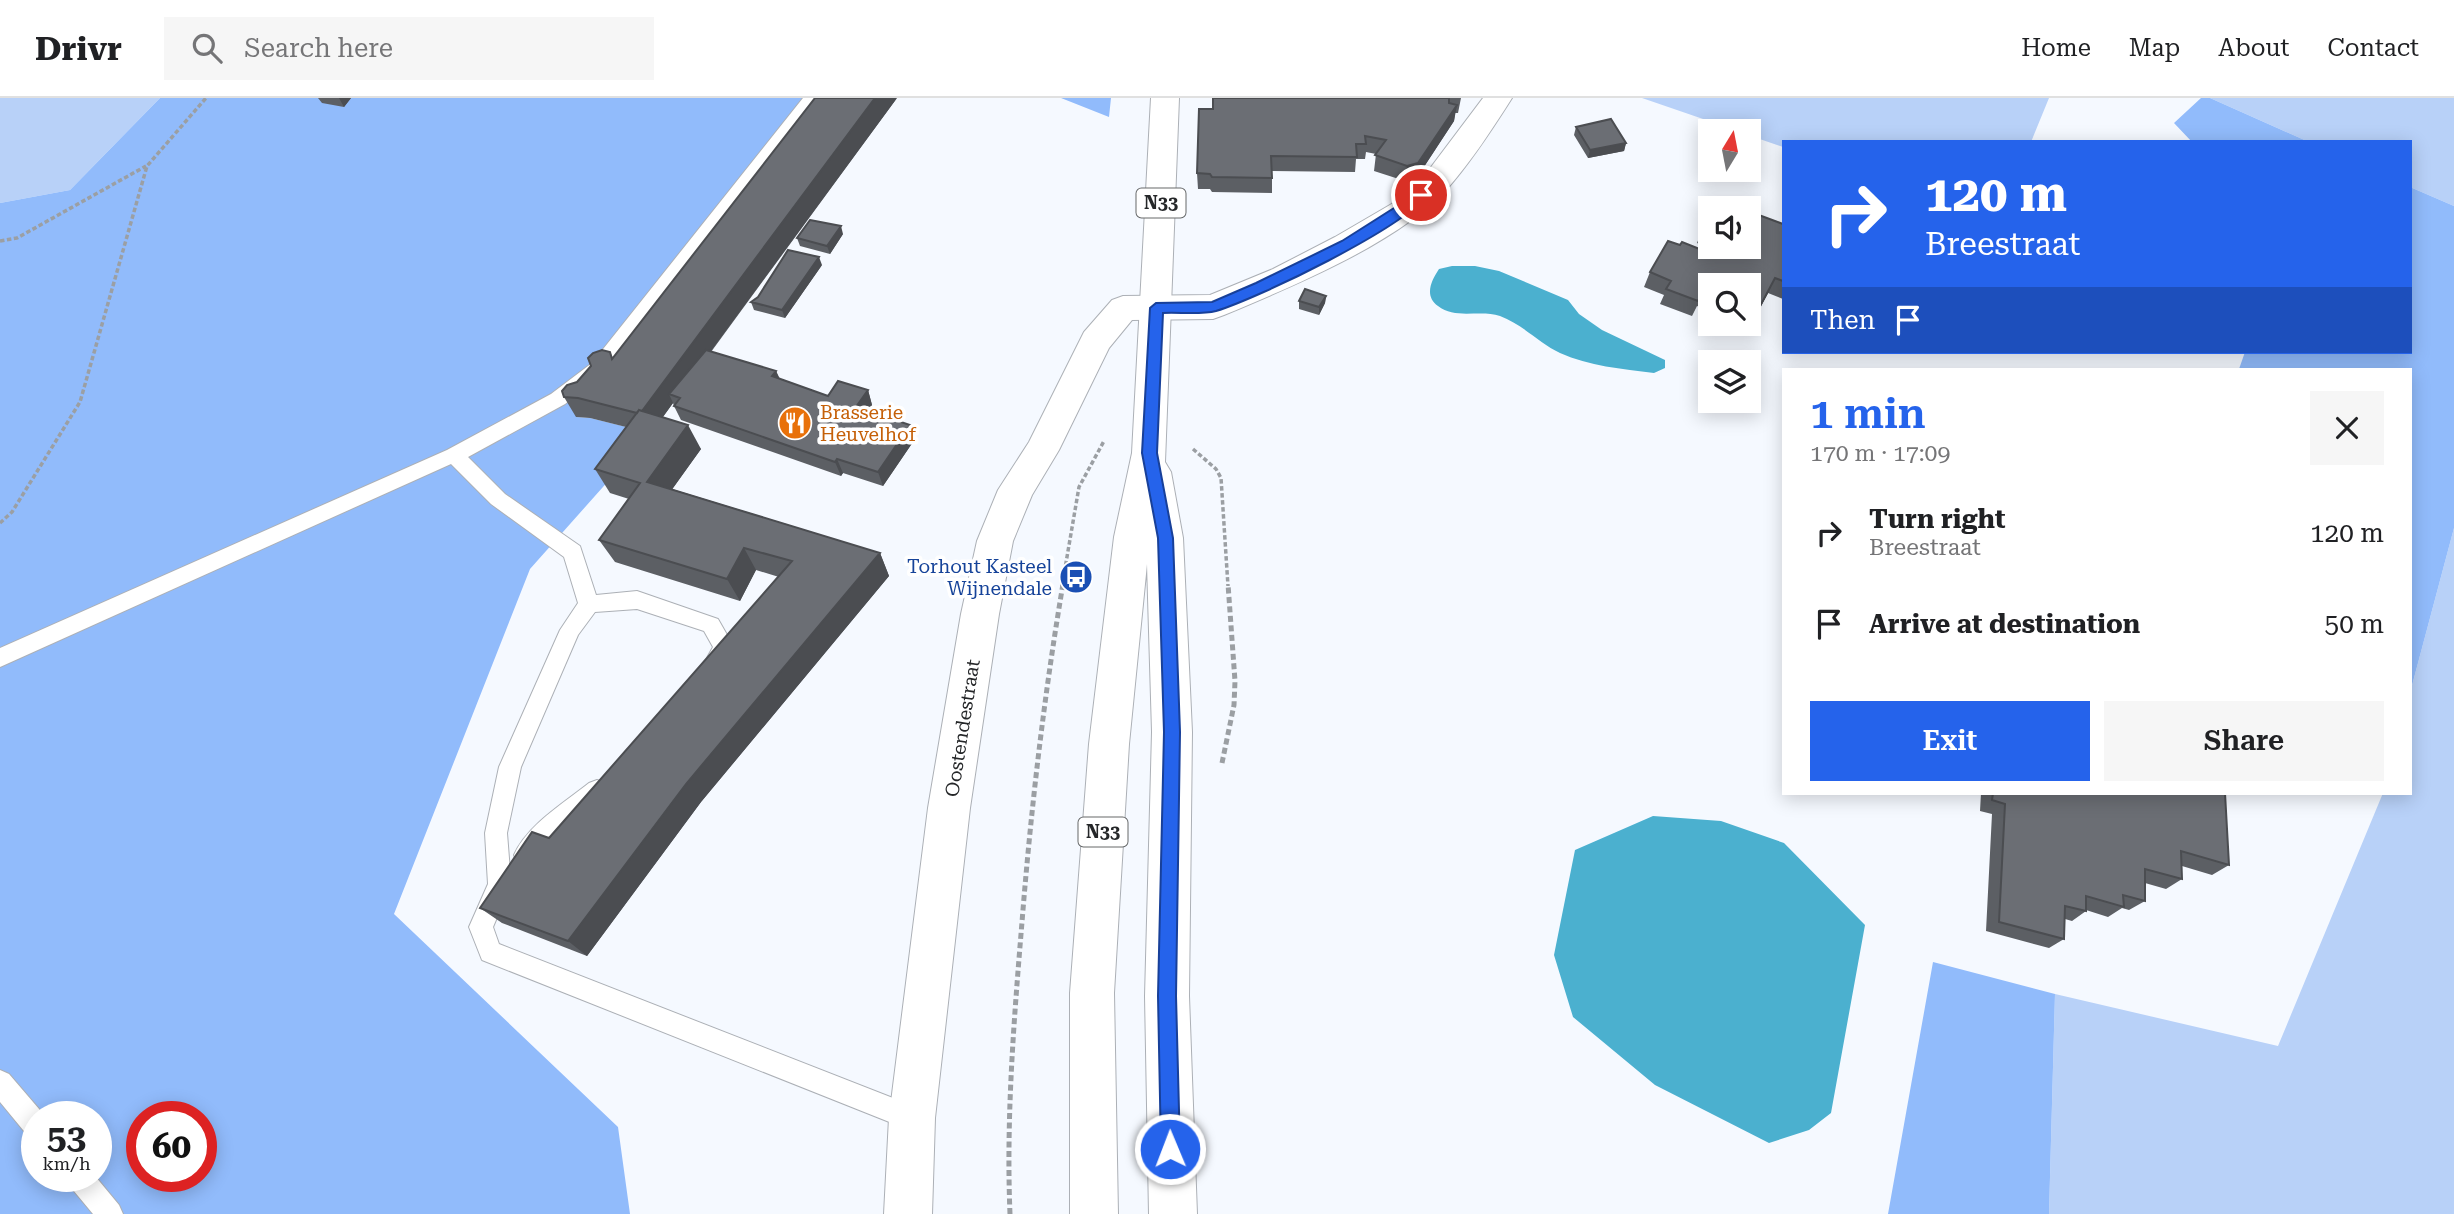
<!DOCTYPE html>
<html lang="en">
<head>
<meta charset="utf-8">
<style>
	body { margin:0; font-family:"Roboto Serif",serif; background:#f6f6f6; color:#202124; height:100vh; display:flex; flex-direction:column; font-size:26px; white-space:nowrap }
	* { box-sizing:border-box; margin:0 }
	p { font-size:23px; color:#757577 }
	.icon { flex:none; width:38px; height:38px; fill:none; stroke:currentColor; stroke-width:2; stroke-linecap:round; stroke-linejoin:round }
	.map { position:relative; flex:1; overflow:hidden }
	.details { position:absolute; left:1782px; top:270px; width:630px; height:427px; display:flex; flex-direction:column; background:#fff; border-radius:0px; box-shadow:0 4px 18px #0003 }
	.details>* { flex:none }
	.banner { position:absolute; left:1782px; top:42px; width:630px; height:214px; border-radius:0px; box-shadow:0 4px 18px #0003; background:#2563eb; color:#fff; overflow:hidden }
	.needle { width:46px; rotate:10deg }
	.fabs { position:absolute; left:1698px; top:21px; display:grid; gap:14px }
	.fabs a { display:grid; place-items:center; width:63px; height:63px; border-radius:0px; background:#fff; box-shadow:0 4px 18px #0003; font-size:35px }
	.speed { position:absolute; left:21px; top:1003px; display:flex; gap:14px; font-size:35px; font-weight:700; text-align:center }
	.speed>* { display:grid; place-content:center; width:91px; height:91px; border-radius:50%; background:#fff; box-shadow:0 4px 18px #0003; line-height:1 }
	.speed small { font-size:18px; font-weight:400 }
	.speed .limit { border:10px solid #d22; background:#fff; color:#111 }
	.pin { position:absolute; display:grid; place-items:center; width:60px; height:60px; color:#fff; margin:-30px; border:4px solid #fff; border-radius:50%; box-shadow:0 2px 7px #0007 }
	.me { position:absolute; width:77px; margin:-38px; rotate:359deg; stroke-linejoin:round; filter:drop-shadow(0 0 5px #0008) }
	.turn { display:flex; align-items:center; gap:24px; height:147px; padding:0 28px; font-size:32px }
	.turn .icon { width:91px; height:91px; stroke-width:2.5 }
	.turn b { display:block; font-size:49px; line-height:60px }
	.then { display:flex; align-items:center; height:66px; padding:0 28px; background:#0003; gap:14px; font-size:26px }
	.round { display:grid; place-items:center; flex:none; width:74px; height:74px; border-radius:0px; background:#f6f6f6 }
	.headline { display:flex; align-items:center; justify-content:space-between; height:119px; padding:0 28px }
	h1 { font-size:42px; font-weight:600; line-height:52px; color:#2563eb }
	.primary-button { display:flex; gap:14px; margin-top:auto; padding:14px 28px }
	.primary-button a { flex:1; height:80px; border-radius:0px; background:#2563eb; color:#fff; font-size:28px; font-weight:600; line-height:80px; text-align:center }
	.primary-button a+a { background:#f6f6f6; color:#202124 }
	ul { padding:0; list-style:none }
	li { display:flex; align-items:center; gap:21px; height:91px; padding:0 28px }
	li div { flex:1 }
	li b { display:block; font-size:26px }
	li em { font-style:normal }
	header { display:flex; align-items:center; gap:42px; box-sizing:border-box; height:98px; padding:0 35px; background:#fff; border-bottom:2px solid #e0e0e0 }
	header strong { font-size:33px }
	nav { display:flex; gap:38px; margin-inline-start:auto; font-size:24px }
	.search { width:490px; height:63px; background:#f6f6f6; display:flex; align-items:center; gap:18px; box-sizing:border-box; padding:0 24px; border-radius:0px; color:#757577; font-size:26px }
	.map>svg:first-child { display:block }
</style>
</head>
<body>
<header>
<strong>Drivr</strong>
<div class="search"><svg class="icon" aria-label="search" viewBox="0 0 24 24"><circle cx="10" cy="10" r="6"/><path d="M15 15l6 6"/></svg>Search here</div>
<nav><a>Home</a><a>Map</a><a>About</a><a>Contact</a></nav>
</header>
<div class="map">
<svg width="2454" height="1116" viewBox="0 0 2454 1116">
	<rect width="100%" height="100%" fill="#f5f9ff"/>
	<path fill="#b8d1f8" d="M 0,0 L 160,0 L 70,92 L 0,105 Z
		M 1642,0 L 2049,0 L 2031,44 L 1783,44 L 1783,49 L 1748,37 L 1748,33 L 1738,33 Z
		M 2210,0 L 2454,0 L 2454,108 L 2410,89 L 2410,44 L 2309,44 Z
		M 2454,430 L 2454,1116 L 2049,1116 L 2055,896 L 2278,948 L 2383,695 L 2410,695 L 2410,595 Z"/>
	<path fill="#91bbfb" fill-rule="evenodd" d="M 160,0 L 838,0 L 576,319 L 590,320 L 651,335 L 530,471 L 394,816 L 618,1029 L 630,1116 L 0,1116 L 0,105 L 70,92 ZM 37,1018 L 96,1018 L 96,1078 L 37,1078 ZM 142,1018 L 201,1018 L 201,1078 L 142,1078 Z
		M 1061,0 L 1111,0 L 1109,19 Z
		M 2201,0 L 2210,0 L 2309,44 L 2192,44 L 2174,25 Z
		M 2410,89 L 2454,108 L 2454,430 L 2410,595 L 2410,271 L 2239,271 L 2245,254 L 2410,254 Z
		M 1933,864 L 2055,896 L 2049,1116 L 1888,1116 Z"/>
	<path fill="#4bb0cf" d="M 1475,168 L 1499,173 L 1568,202 L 1579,216 L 1602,232 L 1665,262 L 1665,270 L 1654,275 C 1622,271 1589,268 1560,255 C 1539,245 1522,226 1500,218 C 1480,211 1456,222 1438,208 C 1424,198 1431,183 1439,171 L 1452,168 Z
		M 1653,718 L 1721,723 L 1784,745 L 1865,827 L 1831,1015 L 1809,1032 L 1769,1045 L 1655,987 L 1573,919 L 1554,857 L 1575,752 Z"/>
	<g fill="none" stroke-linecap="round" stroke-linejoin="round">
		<defs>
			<path id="lane" d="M 803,0 L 819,0 L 604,275 L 565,306 L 468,359 L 505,396 L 580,448 L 596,497 L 637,493 L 718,521 L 734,549 L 721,573 L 714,576 L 707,573 L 703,567 L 713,549 L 704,533 L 637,511 L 595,514 L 578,537 L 521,669 L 507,735 L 511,786 L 493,829 L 499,846 L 921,1011 L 925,1020 L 921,1029 L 912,1033 L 482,862 L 469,829 L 488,786 L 485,735 L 499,669 L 560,532 L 578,505 L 564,459 L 491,406 L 451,366 L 0,569 L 0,550 L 447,352 L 551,296 L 592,265 Z
				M 597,682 L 605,685 L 608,692 L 605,699 L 558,737 L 533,765 L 525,768 L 517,765 L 514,757 C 527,727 564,705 589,685 Z
				M 0,972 L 9,976 L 45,1018 L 37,1018 L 37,1042 L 28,1038 L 0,1004 Z
				M 65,1078 L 95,1078 L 119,1107 L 123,1116 L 93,1116 L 69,1087 Z"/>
			<path id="street" d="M 1483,0 L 1512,0 C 1493,30 1471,64 1447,91 C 1398,145 1291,189 1224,217 L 1213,221 L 1132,222 L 1109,250 L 1059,352 L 1032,397 L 1013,443 L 999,516 L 970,710 L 935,1020 L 932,1116 L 884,1116 L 889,1020 L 928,710 L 961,516 L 977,443 L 998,392 L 1029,344 L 1084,234 L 1112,202 L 1123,198 L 1210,197 L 1273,171 L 1335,139 L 1395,104 L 1425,77 Z"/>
			<path id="primary" d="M 1151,0 L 1179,0 L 1165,364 L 1171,374 L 1183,440 L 1192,634 L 1189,898 L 1197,1116 L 1149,1116 L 1145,898 L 1152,634 L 1147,466 L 1129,646 L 1114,895 L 1118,1116 L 1070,1116 L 1070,895 L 1089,646 L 1114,439 L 1132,355 Z"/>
		</defs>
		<use href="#lane" stroke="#acb0b6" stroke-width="2"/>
		<use href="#street" stroke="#acb0b6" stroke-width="2"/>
		<use href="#primary" stroke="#acb0b6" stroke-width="2"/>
		<path stroke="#9b9fa3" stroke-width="3.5" stroke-dasharray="4.5 2.5" stroke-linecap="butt" d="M 0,143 L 17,140 L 146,68
			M 1193,351 L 1216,371 L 1221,380 L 1228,488
			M 0,425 L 12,414 L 80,304 L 147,68 L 206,0
			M 1062,488 L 1079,389 L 1104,343"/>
		<path stroke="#9b9fa3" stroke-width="5" stroke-dasharray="6 3.5" stroke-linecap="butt" d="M 1222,665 L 1234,607 L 1235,583 L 1228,486
			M 1010,1116 C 1006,1019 1014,921 1022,824 C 1031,711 1044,598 1063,486"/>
		<use href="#lane" fill="#fff" fill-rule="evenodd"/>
		<use href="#street" fill="#fff" fill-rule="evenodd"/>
		<use href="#primary" fill="#fff" fill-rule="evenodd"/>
	</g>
	<path fill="#5c5f64" d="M 318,0 L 351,0 L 344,9 L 322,5 Z
		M 897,0 L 711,254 L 776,273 L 780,281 L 828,298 L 868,292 L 872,307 L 868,313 L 910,327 L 915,341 L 883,388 L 843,375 L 841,378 L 681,322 L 674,308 L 673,305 L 663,319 L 701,351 L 672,391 L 880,455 L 889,478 L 701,704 L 587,858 L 502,825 L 480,810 L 549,740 L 779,479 L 756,472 L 740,503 L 615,464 L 599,442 L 629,401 L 610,395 L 595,371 L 626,329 L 590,320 L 576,319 L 564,299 L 577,284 L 610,254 L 613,260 Z
		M 1213,0 L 1461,0 L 1458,15 L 1455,15 L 1454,23 L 1416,81 L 1405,83 L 1374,73 L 1376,56 L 1366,54 L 1365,61 L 1356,61 L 1355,74 L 1272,73 L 1272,95 L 1212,94 L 1210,91 L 1198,91 L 1197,75 L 1213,11 Z
		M 1576,29 L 1626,45 L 1624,53 L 1588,60 L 1574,37 Z
		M 1710,119 L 1710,149 L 1783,126 L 1783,201 L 1768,195 L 1750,228 L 1743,226 L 1748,226 L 1748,187 L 1710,187 L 1710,213 L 1697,208 L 1692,218 L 1660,206 L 1664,197 L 1644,189 L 1650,174 L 1702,152 L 1704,148 L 1697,145 L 1703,130 Z
		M 843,136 L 830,156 L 800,148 L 797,140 Z
		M 822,167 L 785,220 L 754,212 L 751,204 Z
		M 1326,198 L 1325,205 L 1319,217 L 1299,211 L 1299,203 Z
		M 1981,695 L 2225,695 L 2229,767 L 2212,777 L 2182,768 L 2182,781 L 2166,791 L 2145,785 L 2145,803 L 2129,812 L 2122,810 L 2108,819 L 2086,812 L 2086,813 L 2072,823 L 2065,821 L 2064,841 L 2049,850 L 1986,833 L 1992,716 L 1980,713 Z"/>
	<path fill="#4b4d51" d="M 339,0 L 351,0 L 344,9 Z
		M 875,0 L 897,0 L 677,299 L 669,296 L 673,305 L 651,335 L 640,315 Z
		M 1457,7 L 1454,23 L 1416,81 L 1405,83 L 1407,68 Z
		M 1626,45 L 1624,53 L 1588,60 L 1590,52 Z
		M 841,128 L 843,136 L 830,156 L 827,148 Z
		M 819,159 L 822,167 L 785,220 L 782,212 Z
		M 1775,180 L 1768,195 L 1750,228 L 1757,214 Z
		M 1326,198 L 1325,205 L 1319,217 L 1319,209 Z
		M 776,273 L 782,287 L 772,278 Z
		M 868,292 L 872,307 L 861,324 L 856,309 Z
		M 688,327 L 701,351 L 661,407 L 647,384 Z
		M 910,327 L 915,341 L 883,388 L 878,374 Z
		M 837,361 L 843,375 L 841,378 L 835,364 Z
		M 744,450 L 756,472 L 740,503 L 727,481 Z
		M 880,455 L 889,478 L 701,704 L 587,858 L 568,843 L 686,686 Z"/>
	<path fill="#6b6e74" stroke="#4b4d51" stroke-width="2" d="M 815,0 L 875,0 L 642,313 L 639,312 L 637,315 L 578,300 L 564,299 L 562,293 L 567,287 L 577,284 L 591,268 L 588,260 L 593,255 L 602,252 L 610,254 L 612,261 Z
		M 1213,0 L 1449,0 L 1449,5 L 1457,7 L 1418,65 L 1407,68 L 1375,57 L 1386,42 L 1365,38 L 1366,46 L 1356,46 L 1357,59 L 1271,58 L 1272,80 L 1212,79 L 1210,76 L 1197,75 L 1199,11 L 1213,11 Z
		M 1611,21 L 1626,45 L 1590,52 L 1576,29 Z
		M 1719,102 L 1740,110 L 1715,110 Z
		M 1748,113 L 1783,126 L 1783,183 L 1775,180 L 1757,214 L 1748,210 L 1748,187 L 1710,187 L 1710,196 L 1704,193 L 1698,203 L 1666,191 L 1671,183 L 1650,174 L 1668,143 L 1680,147 L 1682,144 L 1702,152 L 1710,138 L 1710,149 L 1748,149 Z
		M 1710,119 L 1710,132 L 1703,130 Z
		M 810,122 L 841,128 L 827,148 L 797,140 Z
		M 788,152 L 819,159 L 782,212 L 751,204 L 758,199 Z
		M 1305,191 L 1326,198 L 1319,209 L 1299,203 Z
		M 706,252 L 776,273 L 772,278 L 828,298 L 838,283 L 868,292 L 856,309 L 910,327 L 878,374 L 837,361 L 835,364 L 674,308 L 680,300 L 669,296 Z
		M 639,312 L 688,327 L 647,384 L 880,455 L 686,686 L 568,843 L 480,810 L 532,734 L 549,740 L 792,463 L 744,450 L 727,481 L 599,442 L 640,385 L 595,371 Z
		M 1993,695 L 2225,695 L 2229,767 L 2181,753 L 2182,781 L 2145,771 L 2145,803 L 2123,797 L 2124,809 L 2086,798 L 2086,813 L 2065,808 L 2064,841 L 1999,824 L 2005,706 L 1992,702 Z"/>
	<path fill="#2563eb" stroke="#184099" stroke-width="2" d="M 1421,93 L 1427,97 C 1403,130 1259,200 1216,213 C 1201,217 1179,214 1163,215 L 1157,355 L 1173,440 L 1180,634 L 1176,898 L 1180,1051 L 1177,1058 L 1170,1061 L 1164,1058 L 1161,1051 L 1158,898 L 1164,634 L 1158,440 L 1142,355 L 1150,210 L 1156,205 L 1212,204 L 1256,185 L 1342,143 Z"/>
	<defs>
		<symbol id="restaurant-disc" viewBox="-11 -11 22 22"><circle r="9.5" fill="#e8710a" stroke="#fff"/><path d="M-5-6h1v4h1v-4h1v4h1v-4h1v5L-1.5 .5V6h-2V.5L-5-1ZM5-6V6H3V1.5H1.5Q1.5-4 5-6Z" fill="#fff"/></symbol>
		<symbol id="bus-disc" viewBox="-11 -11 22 22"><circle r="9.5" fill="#1a4fb4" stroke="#fff"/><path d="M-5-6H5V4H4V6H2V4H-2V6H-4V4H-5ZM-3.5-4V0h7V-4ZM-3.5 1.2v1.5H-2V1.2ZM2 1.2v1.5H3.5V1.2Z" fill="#fff"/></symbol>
	</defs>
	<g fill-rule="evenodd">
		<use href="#restaurant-disc" x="776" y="306" width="38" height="38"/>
		<use href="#bus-disc" x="1057" y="460" width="38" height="38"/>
	</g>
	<g text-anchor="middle" stroke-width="7" stroke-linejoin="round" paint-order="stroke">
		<g fill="#fff" stroke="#666869" stroke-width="2">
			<rect x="1136.5" y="90.5" width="49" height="29" rx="5"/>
			<rect x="1078.5" y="719.5" width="49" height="29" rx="5"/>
		</g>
		<g font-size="18" font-weight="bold" fill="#252729">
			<text x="1161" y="111">N33</text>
			<text x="1103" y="740">N33</text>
		</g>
		<g font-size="19" fill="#c56008" stroke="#fff" text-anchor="start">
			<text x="820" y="321">Brasserie<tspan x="820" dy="22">Heuvelhof</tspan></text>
		</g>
		<g font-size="19" fill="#164399" stroke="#fff" text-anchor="end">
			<text x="1052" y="475">Torhout Kasteel<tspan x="1052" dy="22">Wijnendale</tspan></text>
		</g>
		<g font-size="19" fill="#252729" stroke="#fff">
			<text transform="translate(962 630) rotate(-81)" y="7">Oostendestraat</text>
		</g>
	</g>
</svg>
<div class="fabs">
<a><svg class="needle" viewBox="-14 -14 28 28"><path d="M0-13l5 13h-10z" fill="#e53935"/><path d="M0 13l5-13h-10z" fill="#757577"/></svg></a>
<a><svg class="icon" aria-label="sound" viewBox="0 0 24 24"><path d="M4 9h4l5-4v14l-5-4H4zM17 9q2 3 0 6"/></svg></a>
<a><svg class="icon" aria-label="search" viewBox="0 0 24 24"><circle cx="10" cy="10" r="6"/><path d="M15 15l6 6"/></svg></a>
<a><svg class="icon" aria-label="layers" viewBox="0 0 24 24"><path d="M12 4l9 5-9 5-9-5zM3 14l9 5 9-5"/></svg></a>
</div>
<div class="speed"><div>53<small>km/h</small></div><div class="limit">60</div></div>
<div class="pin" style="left:1421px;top:97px;background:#d93025"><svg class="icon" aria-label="arrive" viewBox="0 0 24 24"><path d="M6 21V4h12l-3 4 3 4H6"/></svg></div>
<svg class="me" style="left:1170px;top:1051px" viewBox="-20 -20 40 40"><circle r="17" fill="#2563eb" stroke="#fff" stroke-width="3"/><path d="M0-11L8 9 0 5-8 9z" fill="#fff"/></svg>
<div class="banner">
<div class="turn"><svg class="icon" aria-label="right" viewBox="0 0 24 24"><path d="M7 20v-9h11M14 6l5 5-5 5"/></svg><div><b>120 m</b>Breestraat</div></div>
<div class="then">Then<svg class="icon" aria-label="arrive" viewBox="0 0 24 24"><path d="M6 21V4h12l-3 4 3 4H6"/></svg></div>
</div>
<section class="details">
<div class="headline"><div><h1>1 min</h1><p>170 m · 17:09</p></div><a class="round"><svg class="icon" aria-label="close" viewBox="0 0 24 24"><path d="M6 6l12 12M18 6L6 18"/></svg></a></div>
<ul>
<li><svg class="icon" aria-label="right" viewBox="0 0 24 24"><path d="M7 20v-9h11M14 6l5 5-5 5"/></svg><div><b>Turn right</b><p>Breestraat</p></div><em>120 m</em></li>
<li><svg class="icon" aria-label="arrive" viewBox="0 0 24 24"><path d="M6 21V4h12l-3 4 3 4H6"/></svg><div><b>Arrive at destination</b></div><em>50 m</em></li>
</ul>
<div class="primary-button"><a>Exit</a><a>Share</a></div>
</section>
</div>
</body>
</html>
